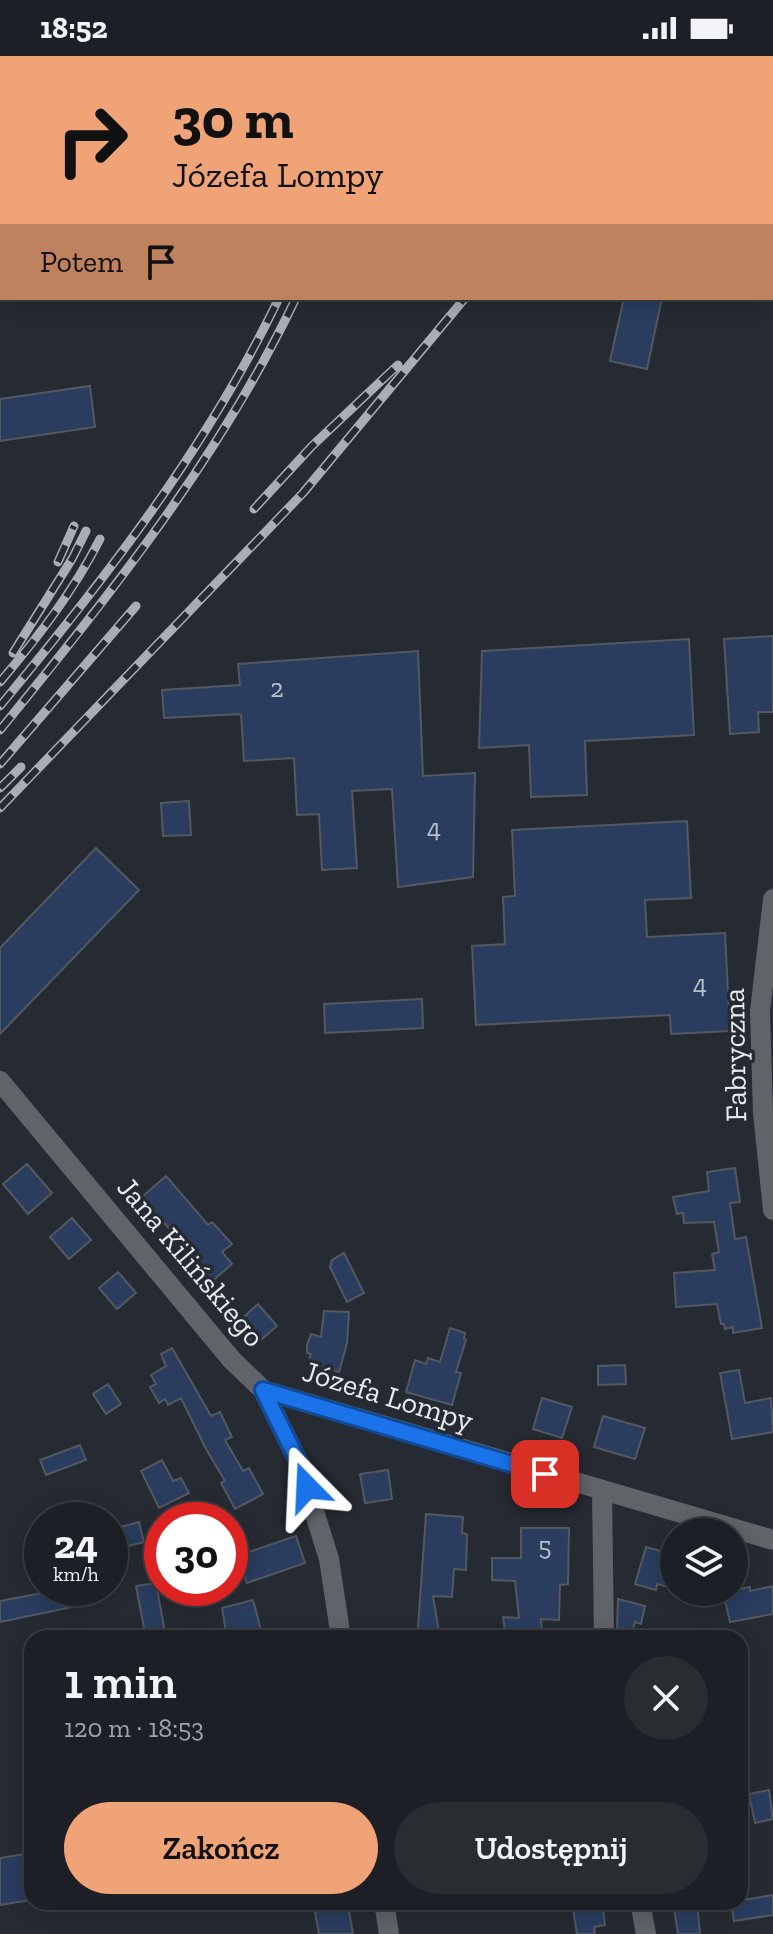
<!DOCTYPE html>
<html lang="pl">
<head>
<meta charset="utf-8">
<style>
	body { margin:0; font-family:"Zilla Slab",serif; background:#292d32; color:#f1f3f6; height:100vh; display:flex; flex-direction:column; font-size:30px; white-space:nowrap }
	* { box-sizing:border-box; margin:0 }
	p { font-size:26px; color:#a0a3a7 }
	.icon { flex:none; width:44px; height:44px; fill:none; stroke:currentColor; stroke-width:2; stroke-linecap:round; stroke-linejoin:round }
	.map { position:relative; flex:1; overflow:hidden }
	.drawer { position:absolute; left:24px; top:1574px; width:724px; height:280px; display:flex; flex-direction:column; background:#1c2026; border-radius:24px; box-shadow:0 4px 20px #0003,0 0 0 2px #3a3e43 }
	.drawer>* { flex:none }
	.hud { position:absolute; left:0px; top:0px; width:774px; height:244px; box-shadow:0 4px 20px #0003,0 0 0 2px #3a3e43; background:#efa377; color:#111; overflow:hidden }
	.controls { position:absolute; left:660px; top:1462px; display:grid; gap:16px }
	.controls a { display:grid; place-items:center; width:88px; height:88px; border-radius:50%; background:#1c2026; box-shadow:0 4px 20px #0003,0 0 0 2px #3a3e43; font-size:40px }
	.speed { position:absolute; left:24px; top:1446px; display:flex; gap:16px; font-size:40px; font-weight:700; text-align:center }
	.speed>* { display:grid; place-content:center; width:104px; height:104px; border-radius:50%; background:#1c2026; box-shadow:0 4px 20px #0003,0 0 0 2px #3a3e43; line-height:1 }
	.speed small { font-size:20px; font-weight:400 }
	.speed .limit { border:12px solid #d22; background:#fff; color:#111 }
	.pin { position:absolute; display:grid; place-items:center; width:68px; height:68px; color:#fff; margin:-34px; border-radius:16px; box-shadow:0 4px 12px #0006 }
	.me { position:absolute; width:88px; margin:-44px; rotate:339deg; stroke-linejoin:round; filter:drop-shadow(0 0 6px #0008) }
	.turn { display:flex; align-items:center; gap:28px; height:168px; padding:0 40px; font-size:36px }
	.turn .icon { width:104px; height:104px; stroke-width:2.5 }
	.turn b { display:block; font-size:56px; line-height:68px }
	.then { display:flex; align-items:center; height:76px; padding:0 40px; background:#0003; gap:16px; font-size:30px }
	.round { display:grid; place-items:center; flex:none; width:84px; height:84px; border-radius:42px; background:#292d32 }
	.summary { display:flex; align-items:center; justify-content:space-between; height:136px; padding:0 40px }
	h1 { font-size:48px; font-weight:600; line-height:60px }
	.button { display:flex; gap:16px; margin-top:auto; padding:16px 40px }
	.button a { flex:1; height:92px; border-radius:48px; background:#efa377; color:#111; font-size:32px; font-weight:600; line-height:92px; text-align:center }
	.button a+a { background:#292d32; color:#f1f3f6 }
	.status { display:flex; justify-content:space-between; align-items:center; height:56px; padding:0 40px; background:#1c2026; direction:ltr }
	.status svg { height:22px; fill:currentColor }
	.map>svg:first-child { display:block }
</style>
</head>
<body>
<div class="status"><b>18:52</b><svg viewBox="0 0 49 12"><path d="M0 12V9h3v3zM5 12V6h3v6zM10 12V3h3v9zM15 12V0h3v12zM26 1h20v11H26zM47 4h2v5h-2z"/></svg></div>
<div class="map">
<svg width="773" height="1878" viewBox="0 0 773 1878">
	<rect width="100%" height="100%" fill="#262a32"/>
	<path fill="#2a3d5f" stroke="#535861" stroke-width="2" d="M 624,242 L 662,242 L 647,313 L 610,305 Z
		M 90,330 L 95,371 L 0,385 L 0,343 Z
		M 773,580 L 773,656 L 758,656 L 759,676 L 730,678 L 724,583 Z
		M 689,583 L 694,679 L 585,685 L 587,739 L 531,741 L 529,689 L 479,692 L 482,595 Z
		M 418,595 L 423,720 L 475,717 L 473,821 L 398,831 L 392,733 L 352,735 L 357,812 L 322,814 L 319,758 L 297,759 L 294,702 L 244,705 L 241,658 L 164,662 L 162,634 L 240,629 L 238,608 Z
		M 189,745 L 191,779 L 163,780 L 161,747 Z
		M 687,765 L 691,842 L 645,844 L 647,881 L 725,877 L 730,975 L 671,978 L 670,959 L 476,969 L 472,890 L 505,888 L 503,841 L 515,840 L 512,774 Z
		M 96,792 L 139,834 L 0,978 L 0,892 Z
		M 422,943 L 423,972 L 325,977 L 324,948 Z
		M 27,1108 L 52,1137 L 28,1158 L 3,1128 Z
		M 735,1112 L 740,1146 L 730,1147 L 735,1183 L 746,1181 L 762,1272 L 733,1277 L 733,1271 L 725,1273 L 724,1268 L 721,1268 L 717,1248 L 676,1251 L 674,1217 L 715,1214 L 712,1198 L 719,1196 L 714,1166 L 684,1167 L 683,1157 L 677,1158 L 673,1141 L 709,1135 L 707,1116 Z
		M 166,1120 L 208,1169 L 212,1166 L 232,1188 L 222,1196 L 232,1208 L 210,1227 L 181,1193 L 184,1190 L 142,1141 Z
		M 72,1162 L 91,1184 L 69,1203 L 50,1181 Z
		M 344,1197 L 364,1237 L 347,1246 L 330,1211 L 332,1204 Z
		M 118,1216 L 136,1237 L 117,1253 L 99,1232 Z
		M 258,1248 L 277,1270 L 255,1289 L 237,1267 Z
		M 324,1255 L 349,1256 L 347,1287 L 339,1316 L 308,1307 L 311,1298 L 307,1297 L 307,1289 L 311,1278 L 321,1281 Z
		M 450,1272 L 465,1277 L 464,1283 L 466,1284 L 456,1316 L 461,1317 L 452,1349 L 406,1336 L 415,1304 L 426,1308 L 428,1302 L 440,1306 Z
		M 172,1292 L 211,1360 L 220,1356 L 232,1381 L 225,1384 L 243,1415 L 249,1412 L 263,1438 L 235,1453 L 221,1427 L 225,1425 L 206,1393 L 181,1342 L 168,1349 L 165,1343 L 159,1347 L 150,1331 L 156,1328 L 151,1319 L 166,1310 L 161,1298 Z
		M 625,1309 L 626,1328 L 598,1329 L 598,1310 Z
		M 739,1314 L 745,1347 L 771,1342 L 773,1376 L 732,1383 L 720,1317 Z
		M 108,1328 L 121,1348 L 106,1358 L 93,1338 Z
		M 542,1342 L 572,1351 L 562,1382 L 533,1373 Z
		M 603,1360 L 645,1372 L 635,1403 L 594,1391 Z
		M 80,1389 L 86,1404 L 46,1419 L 40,1404 Z
		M 162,1404 L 173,1425 L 181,1422 L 189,1437 L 159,1452 L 141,1415 Z
		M 388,1414 L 392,1443 L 365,1447 L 360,1418 Z
		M 426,1458 L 463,1461 L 462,1477 L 467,1478 L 466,1514 L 454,1513 L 452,1541 L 433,1540 L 440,1582 L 420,1582 L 418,1572 Z
		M 139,1466 L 144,1486 L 110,1495 L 110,1474 Z
		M 521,1472 L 569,1472 L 568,1528 L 560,1529 L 559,1564 L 541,1563 L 542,1577 L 506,1582 L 503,1561 L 519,1562 L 515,1525 L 492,1524 L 492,1502 L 521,1502 Z
		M 296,1480 L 305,1507 L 247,1527 L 237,1500 Z
		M 646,1491 L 674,1499 L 674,1514 L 669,1531 L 657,1528 L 656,1534 L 635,1528 Z
		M 156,1527 L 166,1582 L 146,1582 L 136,1530 Z
		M 773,1530 L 773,1558 L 730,1566 L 723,1536 L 734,1536 L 734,1534 L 750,1531 L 750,1535 Z
		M 68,1532 L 79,1532 L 82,1549 L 0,1566 L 0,1545 Z
		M 618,1543 L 645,1550 L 641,1568 L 635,1566 L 633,1574 L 617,1572 Z
		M 253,1544 L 263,1582 L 227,1582 L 222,1552 Z
		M 769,1734 L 773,1763 L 755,1767 L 749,1738 Z
		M 32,1797 L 32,1844 L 0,1849 L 0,1802 Z
		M 773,1839 L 773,1859 L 734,1865 L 731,1846 Z
		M 572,1846 L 602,1846 L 605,1869 L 594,1871 L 595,1878 L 577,1878 Z
		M 673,1846 L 697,1846 L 700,1878 L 678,1878 Z
		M 348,1850 L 353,1878 L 319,1878 L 315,1856 Z"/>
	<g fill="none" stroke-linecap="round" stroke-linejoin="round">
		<path stroke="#606367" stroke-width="20" d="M 773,843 L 760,955 L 763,1057 L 773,1154
			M 0,1025 L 231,1303 L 263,1334 L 299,1407 L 329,1503 L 341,1582
			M 263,1334 L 773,1484
			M 602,1435 L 604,1582
			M 384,1846 L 389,1878
			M 640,1846 L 646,1878"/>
		<defs>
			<path id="rail" d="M 369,2 L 369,0
				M 384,2 L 385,0
				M 697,2 L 699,0
				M 254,453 L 312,390 L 398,309
				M 58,506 L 74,470
				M 13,597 L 72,503 L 86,475
				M 0,626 C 38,581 73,536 100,483
				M 0,650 C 105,523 207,392 279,242
				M 0,674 C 111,538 220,401 296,242
				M 0,708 L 136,550
				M 0,732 L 21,711
				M 0,752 L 303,437 L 465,242"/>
		</defs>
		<use href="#rail" stroke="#aaaeb4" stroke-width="9"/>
		<use href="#rail" stroke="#262a32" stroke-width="6" stroke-dasharray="18" stroke-linecap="butt"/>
	</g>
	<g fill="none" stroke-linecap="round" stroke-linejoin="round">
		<defs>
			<path id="route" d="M 307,1431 L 299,1407 L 263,1334 L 545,1418"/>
		</defs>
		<use href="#route" stroke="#114b97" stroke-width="20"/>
		<use href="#route" stroke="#1a73e8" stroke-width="14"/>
	</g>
	<g text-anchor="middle" stroke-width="7" stroke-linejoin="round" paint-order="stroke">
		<g font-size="26" fill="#b8c0cc">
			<text x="277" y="641">2</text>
			<text x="434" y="781">4</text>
			<text x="700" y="937">4</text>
			<text x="545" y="1499">5</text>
		</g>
		<g font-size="30" fill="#e7ebf0" stroke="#262a32">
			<text transform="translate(735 999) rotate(-91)" y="10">Fabryczna</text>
			<text transform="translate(191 1206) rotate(50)" y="10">Jana Kilińskiego</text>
			<text transform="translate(388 1340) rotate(17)" y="10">Józefa Lompy</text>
		</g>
	</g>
</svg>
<div class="controls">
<a><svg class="icon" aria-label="layers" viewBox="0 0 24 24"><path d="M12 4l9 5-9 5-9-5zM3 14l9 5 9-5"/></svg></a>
</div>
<div class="speed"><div>24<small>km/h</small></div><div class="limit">30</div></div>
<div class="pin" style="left:545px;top:1418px;background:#d93025"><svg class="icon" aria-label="arrive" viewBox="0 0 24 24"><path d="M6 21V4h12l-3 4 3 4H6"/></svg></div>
<svg class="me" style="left:307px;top:1431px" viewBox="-20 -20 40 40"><path d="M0-17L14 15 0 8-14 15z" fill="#1a73e8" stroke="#fff" stroke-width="4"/></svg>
<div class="hud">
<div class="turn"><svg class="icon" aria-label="right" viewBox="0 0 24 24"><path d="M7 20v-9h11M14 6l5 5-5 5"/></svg><div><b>30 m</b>Józefa Lompy</div></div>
<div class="then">Potem<svg class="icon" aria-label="arrive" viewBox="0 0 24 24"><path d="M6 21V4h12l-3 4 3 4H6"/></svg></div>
</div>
<section class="drawer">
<div class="summary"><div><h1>1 min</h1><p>120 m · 18:53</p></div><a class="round"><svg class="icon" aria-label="close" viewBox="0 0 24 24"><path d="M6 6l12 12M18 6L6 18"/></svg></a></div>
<div class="button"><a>Zakończ</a><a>Udostępnij</a></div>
</section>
</div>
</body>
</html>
